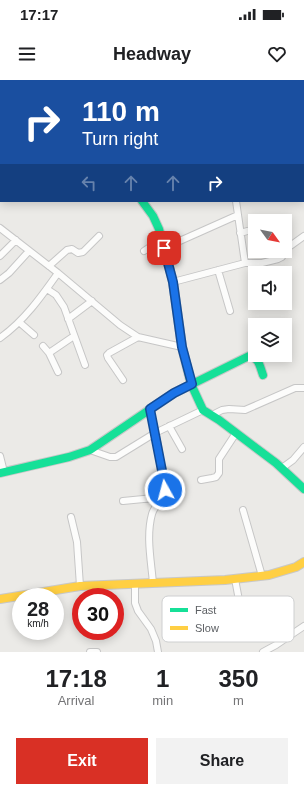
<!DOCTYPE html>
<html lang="en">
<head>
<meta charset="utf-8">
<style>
	body { margin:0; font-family:Helvetica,sans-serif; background:#f2f2f2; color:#202124; height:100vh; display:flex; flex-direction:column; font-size:15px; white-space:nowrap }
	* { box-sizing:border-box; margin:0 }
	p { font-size:13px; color:#757577 }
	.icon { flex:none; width:22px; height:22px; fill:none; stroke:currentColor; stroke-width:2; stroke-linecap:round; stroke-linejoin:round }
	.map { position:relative; height:572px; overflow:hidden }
	.side { display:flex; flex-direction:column; background:#fff; flex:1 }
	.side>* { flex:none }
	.banner { position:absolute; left:0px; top:0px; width:304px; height:122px; box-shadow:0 2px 10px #0003; background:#1a4fa0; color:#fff; overflow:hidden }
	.needle { width:26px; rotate:123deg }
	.tools { position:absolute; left:248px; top:134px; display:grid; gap:8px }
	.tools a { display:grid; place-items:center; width:44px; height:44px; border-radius:0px; background:#fff; box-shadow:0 2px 10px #0003; font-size:20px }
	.speed { position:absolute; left:12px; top:508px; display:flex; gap:8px; font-size:20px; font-weight:700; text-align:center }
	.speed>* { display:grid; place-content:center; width:52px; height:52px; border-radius:50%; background:#fff; box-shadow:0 2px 10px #0003; line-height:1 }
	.speed small { font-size:10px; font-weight:400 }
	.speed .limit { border:6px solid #d22; background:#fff; color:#111 }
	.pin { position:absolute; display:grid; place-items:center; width:34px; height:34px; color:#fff; margin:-17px; border-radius:8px; box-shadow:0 2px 6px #0006 }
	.me { position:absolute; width:44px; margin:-22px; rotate:353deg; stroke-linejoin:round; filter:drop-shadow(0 0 3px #0008) }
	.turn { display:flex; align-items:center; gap:14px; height:84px; padding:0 16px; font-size:18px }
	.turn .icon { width:52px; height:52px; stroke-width:2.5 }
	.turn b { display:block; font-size:28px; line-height:34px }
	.lanes { display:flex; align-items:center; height:38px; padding:0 16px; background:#0003; justify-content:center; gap:20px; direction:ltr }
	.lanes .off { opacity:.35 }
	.eta { display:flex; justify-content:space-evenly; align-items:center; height:68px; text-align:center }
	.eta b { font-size:24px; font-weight:700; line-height:28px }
	.button { display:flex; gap:8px; margin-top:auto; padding:8px 16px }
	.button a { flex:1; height:46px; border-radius:0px; background:#d93025; color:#fff; font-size:16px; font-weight:700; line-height:46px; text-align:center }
	.button a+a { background:#f2f2f2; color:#202124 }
	.status { display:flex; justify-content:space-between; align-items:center; height:28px; padding:0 20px; background:#fff; direction:ltr }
	.status svg { height:11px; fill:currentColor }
	header { display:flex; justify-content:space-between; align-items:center; height:52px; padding:0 16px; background:#fff; font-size:18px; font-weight:700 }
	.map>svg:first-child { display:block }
</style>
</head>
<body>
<div class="status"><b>17:17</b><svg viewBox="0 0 49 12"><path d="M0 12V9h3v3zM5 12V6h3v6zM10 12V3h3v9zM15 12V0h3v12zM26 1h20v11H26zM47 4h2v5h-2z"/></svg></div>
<header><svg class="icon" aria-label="menu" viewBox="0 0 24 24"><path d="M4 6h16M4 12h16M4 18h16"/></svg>Headway<svg class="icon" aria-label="heart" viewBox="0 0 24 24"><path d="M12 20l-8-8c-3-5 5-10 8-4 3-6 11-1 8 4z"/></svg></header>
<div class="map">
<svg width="304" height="572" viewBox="0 0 304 572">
	<rect width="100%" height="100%" fill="#ebeae7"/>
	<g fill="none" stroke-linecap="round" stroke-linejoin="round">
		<defs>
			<path id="street" d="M 39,0 L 40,1
				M 139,0 L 140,1
				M 263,0 L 265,1
				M 63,1 L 63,0
				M 92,1 L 93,0
				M 174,1 L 174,0
				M 235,1 L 236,0
				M 303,20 L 304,21
				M 236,121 L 245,183
				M 0,148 L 58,193 L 120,245 L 138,257 L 182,267
				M 240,153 L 255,149
				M 164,168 L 238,135
				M 144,171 L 162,159
				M 0,176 L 16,160
				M 253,184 L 256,193
				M 49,186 L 67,170 L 72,169 L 78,173 L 83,172 L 99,156
				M 218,190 L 230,231
				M 0,200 L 9,193 L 29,171
				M 173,202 L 245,183 L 262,183 L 278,179 L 282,177 L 286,169 L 304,156
				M 47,209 L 56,215 L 64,227 L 85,285
				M 68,239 L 92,221
				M 19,242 L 34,255
				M 0,258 C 24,241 41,217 58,193
				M 43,266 L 49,273
				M 58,292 L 49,273 L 74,256
				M 123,300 L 108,278 L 107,275 L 109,273 L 138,257
				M 150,329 L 158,365 L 165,410 C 163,420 154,426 152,434 C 146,456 151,480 153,503
				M 212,335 L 222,330 L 229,329 L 245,330 L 295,308 L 304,308
				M 169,346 L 182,369
				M 90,370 L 110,377 L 116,377 L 155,353 L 203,330
				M 0,376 L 4,392
				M 282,388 L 293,380 L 304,367
				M 201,400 L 212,398 L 216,397 L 219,393 L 219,379 L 236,353
				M 123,421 L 164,417
				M 243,430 L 262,496
				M 71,437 L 77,462 L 80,506
				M 235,499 L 242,536 L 248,554
				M 135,503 L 135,523 L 138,531 L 151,549 L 156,561 L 158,572
				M 90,572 L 97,572
				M 263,572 L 276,565 L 304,546"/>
			<path id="fast" d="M 254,0 L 254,1
				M 303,79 L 304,81
				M 142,121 L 153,136 L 159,149 L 173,202 L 182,267 L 191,304 L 203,330 L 219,340 L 276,383 L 304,409
				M 0,393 L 69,377 L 90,370 L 174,313 L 249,276 C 259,277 260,287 263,295"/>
			<path id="slow" d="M 0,519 L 80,506 L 225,500 L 269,495 L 296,487 L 304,482"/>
		</defs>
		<use href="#street" stroke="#c6c6c6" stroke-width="8"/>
		<use href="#fast" stroke="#c8c8c8" stroke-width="10"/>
		<use href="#slow" stroke="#c8c8c8" stroke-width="10"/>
		<use href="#street" stroke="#fcfcfb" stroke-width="6"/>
		<use href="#fast" stroke="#16e098" stroke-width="8"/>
		<use href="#slow" stroke="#ffcf43" stroke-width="8"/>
	</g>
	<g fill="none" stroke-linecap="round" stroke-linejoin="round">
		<defs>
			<path id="route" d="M 164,168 L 173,202 L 182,267 L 192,304 L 174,313 L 150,329 L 164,401 L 165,410"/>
		</defs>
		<use href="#route" stroke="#114b97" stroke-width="10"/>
		<use href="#route" stroke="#1a73e8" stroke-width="7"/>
	</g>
	<rect x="162" y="516" width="132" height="46" rx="6" fill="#fff" stroke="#cecfd0" stroke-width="1"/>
	<rect x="170" y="528" width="18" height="4" fill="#16e098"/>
	<rect x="170" y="546" width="18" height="4" fill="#ffcf43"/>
	<g font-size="11" fill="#5d6064">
		<text x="195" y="534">Fast</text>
		<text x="195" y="552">Slow</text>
	</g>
</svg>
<div class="tools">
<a><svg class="needle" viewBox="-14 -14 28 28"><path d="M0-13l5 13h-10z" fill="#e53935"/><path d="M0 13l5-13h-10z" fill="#757577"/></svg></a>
<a><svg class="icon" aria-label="sound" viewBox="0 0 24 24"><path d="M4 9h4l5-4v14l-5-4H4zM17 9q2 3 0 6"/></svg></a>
<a><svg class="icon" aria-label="layers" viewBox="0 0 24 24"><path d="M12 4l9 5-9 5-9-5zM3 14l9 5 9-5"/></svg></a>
</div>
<div class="speed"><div>28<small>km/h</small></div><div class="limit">30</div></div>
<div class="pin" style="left:164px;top:168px;background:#d93025"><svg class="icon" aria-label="arrive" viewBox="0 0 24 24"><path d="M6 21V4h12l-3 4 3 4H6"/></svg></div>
<svg class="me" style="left:165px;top:410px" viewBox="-20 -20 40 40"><circle r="17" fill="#1a73e8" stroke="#fff" stroke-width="3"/><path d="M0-11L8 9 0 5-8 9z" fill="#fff"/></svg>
<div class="banner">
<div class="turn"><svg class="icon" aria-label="right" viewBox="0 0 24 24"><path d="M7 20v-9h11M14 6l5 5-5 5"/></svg><div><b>110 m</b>Turn right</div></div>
<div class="lanes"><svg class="icon off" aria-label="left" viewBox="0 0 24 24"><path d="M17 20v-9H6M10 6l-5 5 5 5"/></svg><svg class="icon off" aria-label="ahead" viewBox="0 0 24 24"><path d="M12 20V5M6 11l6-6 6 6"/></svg><svg class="icon off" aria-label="ahead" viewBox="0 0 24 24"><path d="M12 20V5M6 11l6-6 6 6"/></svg><svg class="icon" aria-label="right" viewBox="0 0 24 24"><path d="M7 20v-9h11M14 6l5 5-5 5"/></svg></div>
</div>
</div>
<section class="side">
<div class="eta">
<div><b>17:18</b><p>Arrival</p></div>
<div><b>1</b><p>min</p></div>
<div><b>350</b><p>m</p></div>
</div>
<div class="button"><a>Exit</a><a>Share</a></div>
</section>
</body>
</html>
